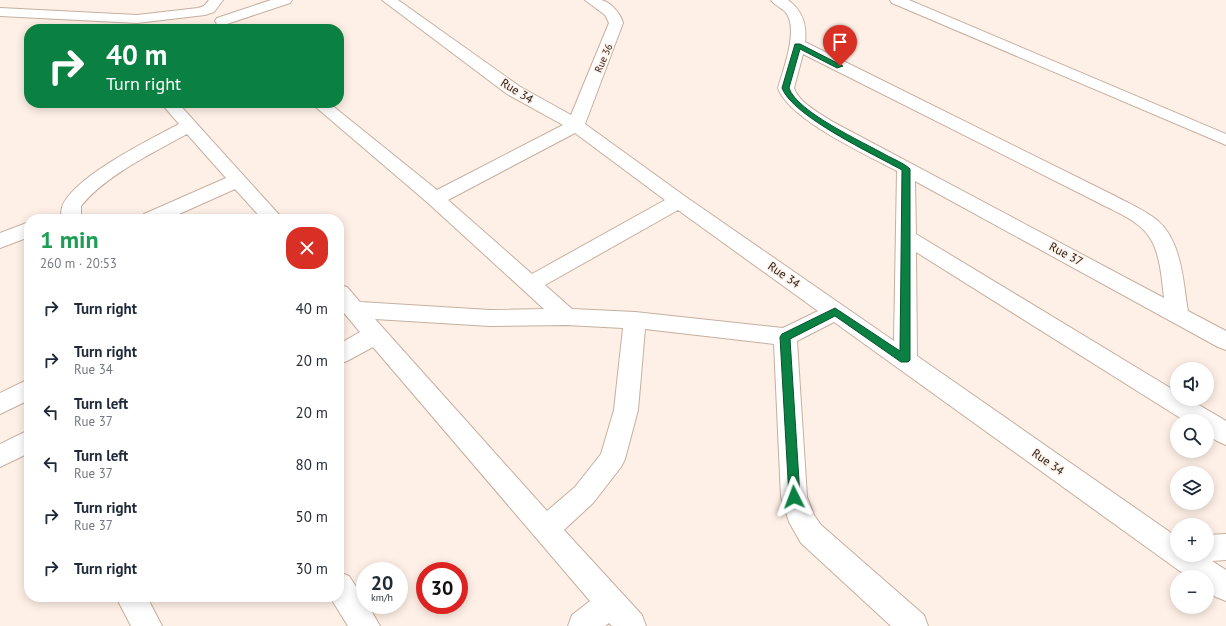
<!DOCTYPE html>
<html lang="en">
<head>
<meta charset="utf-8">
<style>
	body { margin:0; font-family:"PT Sans",sans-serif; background:#f6f6f7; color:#1f2937; height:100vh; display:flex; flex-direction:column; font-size:15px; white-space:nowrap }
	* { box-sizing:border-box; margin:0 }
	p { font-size:13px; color:#747a83 }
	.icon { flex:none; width:22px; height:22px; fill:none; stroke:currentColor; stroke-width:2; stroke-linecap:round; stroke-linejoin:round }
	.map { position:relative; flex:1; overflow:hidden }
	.drawer { position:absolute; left:24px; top:214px; width:320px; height:388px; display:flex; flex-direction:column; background:#fff; border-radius:16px; box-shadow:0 2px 10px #0003 }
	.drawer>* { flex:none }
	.top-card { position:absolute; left:24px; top:24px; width:320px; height:84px; border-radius:16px; box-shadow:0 2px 10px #0003; background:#0b8043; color:#fff; overflow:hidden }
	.tools { position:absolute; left:1170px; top:362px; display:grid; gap:8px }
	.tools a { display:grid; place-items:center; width:44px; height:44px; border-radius:50%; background:#fff; box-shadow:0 2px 10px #0003; font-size:20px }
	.speed { position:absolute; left:356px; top:562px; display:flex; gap:8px; font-size:20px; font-weight:700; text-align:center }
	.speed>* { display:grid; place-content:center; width:52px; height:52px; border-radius:50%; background:#fff; box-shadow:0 2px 10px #0003; line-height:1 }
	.speed small { font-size:10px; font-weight:400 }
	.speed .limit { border:6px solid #d22; background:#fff; color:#111 }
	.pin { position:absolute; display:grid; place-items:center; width:34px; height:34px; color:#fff; margin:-41px -17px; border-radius:50% 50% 50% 0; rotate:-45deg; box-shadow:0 0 4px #0007 }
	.pin .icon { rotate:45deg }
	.me { position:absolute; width:44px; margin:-22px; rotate:357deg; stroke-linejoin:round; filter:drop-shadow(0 0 3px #0008) }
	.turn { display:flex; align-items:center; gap:14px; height:84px; padding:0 16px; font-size:18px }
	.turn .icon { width:52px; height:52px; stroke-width:2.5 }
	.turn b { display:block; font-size:28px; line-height:34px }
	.round { display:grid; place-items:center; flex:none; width:42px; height:42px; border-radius:16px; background:#f6f6f7 }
	.summary { display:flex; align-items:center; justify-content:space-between; height:68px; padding:0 16px }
	h1 { font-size:24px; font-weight:600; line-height:30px; color:#1e9e55 }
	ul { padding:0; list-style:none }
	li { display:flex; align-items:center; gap:12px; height:52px; padding:0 16px }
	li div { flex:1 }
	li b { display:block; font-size:15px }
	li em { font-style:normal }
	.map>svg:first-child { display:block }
</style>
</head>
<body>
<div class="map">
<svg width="1226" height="626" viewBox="0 0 1226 626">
	<rect width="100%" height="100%" fill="#fef0e6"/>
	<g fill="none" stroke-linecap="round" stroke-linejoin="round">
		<defs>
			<path id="minor" d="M 209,0 L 223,0 L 214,12 L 205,15 L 137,23 L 0,16 L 0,8 L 137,15 L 198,8 L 204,6 Z
				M 271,0 L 292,0 L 290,3 L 227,24 L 222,25 L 217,24 L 215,21 L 217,18 Z
				M 382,0 L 398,0 L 519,86 L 571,115 L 609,23 L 605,15 L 585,0 C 590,0 596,0 601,0 C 611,2 621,14 623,23 L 585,124 L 686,197 L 894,341 L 897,171 C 867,155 788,119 778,88 C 783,70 798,32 787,14 C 783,8 775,6 771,0 L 788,0 C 803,11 807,25 805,42 L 1113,195 C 1128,203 1145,210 1158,221 C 1182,242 1183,282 1188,311 L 1226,331 L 1226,350 L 1218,347 L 915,181 L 916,234 L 1177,392 L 1177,399 L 1189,399 L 1226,421 L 1226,445 L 1217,441 L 1207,435 L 1207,421 L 1185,421 L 916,252 L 917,356 L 1177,537 L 1177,555 L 1207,555 L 1207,535 L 1226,534 L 1226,560 L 1212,561 L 1226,570 L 1226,601 L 1216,597 L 1207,591 L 1207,577 L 1188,577 L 834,322 L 797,341 L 807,497 L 814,515 L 821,525 L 924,615 L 928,626 L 891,626 L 801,543 L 789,522 L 781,497 L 774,344 L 645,329 L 638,410 L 625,459 L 621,467 L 593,503 L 564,530 L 642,615 L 646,626 L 612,626 L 609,623 L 605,626 L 568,626 L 572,615 L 590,601 L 373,347 L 347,361 L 339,364 L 339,344 L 360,332 L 339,307 L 339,285 L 347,287 L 360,302 L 490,310 L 544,309 L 428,203 L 311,103 L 329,103 L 437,190 L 563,125 L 507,94 ZM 803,54 L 1099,203 C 1116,212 1140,221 1150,238 C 1160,253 1162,280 1164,298 L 833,122 C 821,114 799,103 794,88 ZM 575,133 L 665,200 L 532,274 L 448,200 ZM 678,210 L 818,311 L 783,328 L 635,312 L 572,309 L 545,285 ZM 375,319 L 490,326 L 567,325 L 623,328 L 614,410 L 601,454 L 575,487 L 547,511 Z
				M 890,0 L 909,0 L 1226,134 L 1226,145 L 892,3 Z
				M 161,103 L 178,103 L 283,219 L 262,219 L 235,189 L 168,219 L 141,219 L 144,214 L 226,178 L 187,134 C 153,153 106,175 81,206 L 81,219 L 61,219 C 61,215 61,211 62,207 C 73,177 151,139 179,124 Z
				M 29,222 L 29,237 L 0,248 L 0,233 Z
				M 29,379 L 29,400 L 0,414 L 0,393 Z
				M 29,430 L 29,453 L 0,467 L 0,444 Z
				M 339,572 L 349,576 L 365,600 L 365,605 L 368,605 L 380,626 L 348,626 L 330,597 L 339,597 Z
				M 116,597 L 147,597 L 162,626 L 131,626 Z"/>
		</defs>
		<use href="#minor" stroke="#c6af9f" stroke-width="2"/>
		<use href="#minor" fill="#fff" fill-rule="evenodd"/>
	</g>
	<path fill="#0b8043" stroke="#07532c" d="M 795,44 L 800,44 L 843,66 L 837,68 L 800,49 L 789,88 C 797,112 863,142 886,155 C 893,159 904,163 910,169 L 910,360 L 908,362 L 901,362 L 835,316 L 790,339 L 800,497 L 798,500 L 794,502 L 790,500 L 789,497 L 780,337 L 782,334 L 835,308 L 900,351 L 902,170 C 875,155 792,116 782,88 Z"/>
	<g text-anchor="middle" stroke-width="3" stroke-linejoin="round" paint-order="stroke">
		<g font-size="10" fill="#241b16" stroke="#fef0e6">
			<text transform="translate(603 58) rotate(-67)" y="4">Rue 36</text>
		</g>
		<g font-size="12" fill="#241b16" stroke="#fef0e6">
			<text transform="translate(517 91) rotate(32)" y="4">Rue 34</text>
			<text transform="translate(1066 254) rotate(28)" y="4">Rue 37</text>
			<text transform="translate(784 275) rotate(35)" y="4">Rue 34</text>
			<text transform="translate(1048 462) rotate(35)" y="4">Rue 34</text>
		</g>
	</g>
</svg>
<div class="tools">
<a><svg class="icon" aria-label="sound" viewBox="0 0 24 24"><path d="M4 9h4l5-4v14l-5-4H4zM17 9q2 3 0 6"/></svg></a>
<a><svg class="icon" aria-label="search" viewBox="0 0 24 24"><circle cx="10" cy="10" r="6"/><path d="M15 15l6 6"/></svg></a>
<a><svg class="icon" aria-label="layers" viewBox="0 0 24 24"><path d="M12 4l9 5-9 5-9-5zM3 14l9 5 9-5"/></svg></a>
<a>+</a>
<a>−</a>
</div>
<div class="speed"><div>20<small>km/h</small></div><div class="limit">30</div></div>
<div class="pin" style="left:840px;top:66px;background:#d93025"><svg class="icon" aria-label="arrive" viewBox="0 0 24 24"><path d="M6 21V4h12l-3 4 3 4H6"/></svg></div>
<svg class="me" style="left:794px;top:497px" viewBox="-20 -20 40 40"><path d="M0-17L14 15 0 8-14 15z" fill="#0b8043" stroke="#fff" stroke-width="4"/></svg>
<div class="top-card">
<div class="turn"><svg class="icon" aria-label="right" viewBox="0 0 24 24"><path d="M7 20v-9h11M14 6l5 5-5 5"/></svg><div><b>40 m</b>Turn right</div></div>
</div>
<section class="drawer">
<div class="summary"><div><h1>1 min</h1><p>260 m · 20:53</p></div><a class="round" style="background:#d93025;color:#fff"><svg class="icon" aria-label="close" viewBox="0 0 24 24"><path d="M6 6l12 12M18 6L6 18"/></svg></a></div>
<ul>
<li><svg class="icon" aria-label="right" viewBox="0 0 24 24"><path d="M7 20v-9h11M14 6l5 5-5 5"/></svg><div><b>Turn right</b></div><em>40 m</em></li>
<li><svg class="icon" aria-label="right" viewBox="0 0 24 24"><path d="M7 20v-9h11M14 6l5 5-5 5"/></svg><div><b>Turn right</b><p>Rue 34</p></div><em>20 m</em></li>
<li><svg class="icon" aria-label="left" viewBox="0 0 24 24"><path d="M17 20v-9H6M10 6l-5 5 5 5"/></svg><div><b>Turn left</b><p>Rue 37</p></div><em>20 m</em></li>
<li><svg class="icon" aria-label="left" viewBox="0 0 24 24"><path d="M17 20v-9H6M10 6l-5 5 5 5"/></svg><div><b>Turn left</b><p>Rue 37</p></div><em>80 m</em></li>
<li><svg class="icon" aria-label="right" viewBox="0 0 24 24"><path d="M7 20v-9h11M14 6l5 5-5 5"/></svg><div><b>Turn right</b><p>Rue 37</p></div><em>50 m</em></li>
<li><svg class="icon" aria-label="right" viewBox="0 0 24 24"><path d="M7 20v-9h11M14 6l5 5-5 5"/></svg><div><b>Turn right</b></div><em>30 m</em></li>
</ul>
</section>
</div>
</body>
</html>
